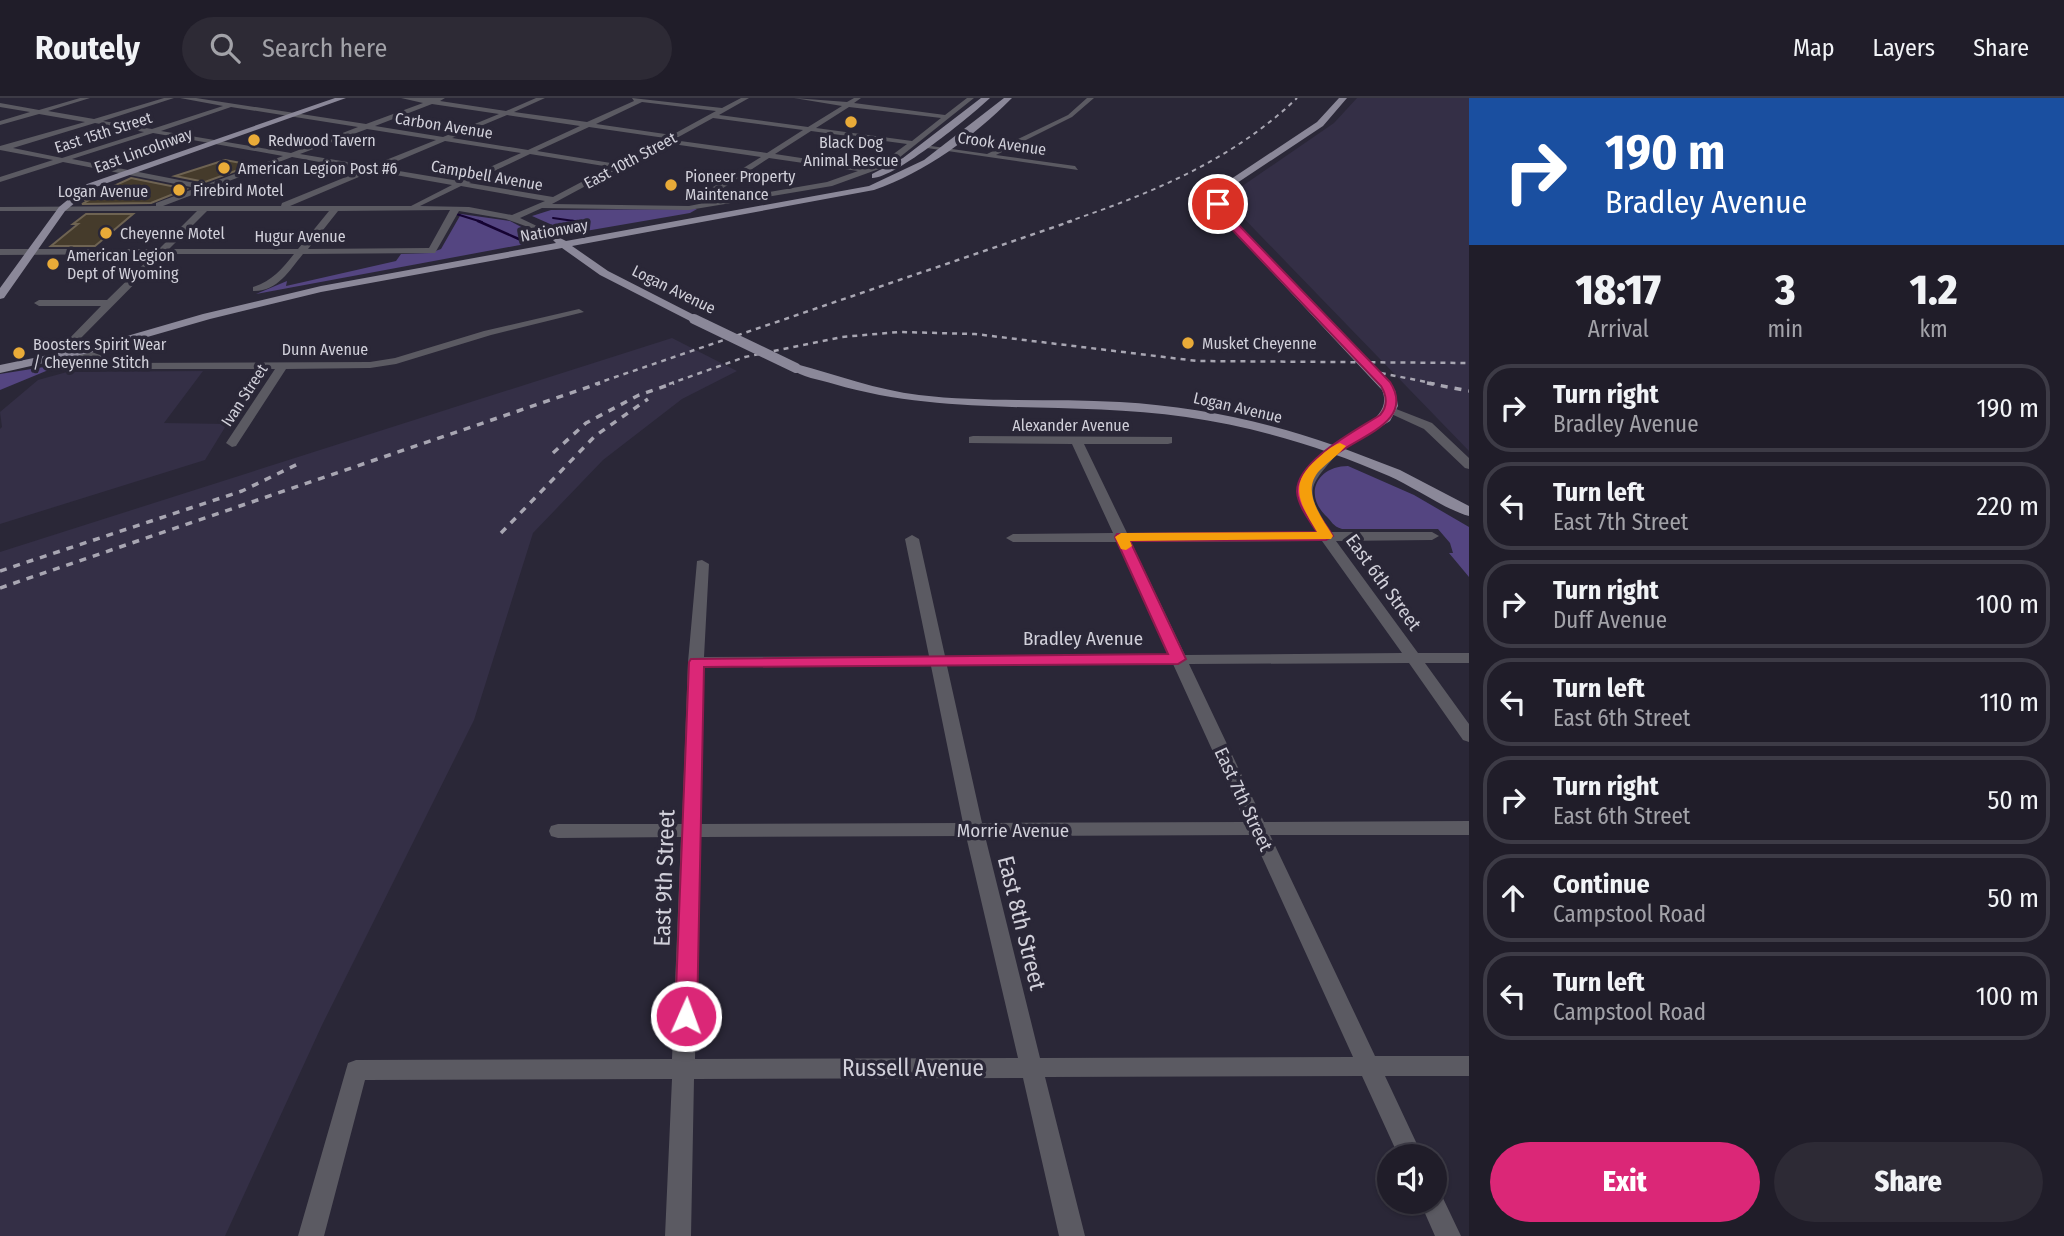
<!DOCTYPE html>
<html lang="en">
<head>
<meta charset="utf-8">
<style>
	body { margin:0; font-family:"Fira Sans Condensed",sans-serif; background:#2d2a35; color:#f1f3f6; height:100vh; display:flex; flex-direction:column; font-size:26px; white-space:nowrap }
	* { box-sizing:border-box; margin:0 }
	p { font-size:23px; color:#a2a2a8 }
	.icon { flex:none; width:38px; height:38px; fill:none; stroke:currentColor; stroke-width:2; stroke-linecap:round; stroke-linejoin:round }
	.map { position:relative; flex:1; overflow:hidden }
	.side { display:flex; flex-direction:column; background:#201d29; width:595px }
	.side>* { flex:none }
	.hud { background:#1a4fa0; color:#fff; overflow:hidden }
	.controls { position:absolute; left:1377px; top:1046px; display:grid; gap:14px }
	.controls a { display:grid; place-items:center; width:70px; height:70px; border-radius:50%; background:#201d29; box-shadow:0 2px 5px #0004,0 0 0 2px #3d3b46; font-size:35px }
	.pin { position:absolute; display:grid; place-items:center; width:60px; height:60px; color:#fff; margin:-30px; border:4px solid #fff; border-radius:50%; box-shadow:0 2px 7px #0007 }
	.me { position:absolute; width:77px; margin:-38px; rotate:2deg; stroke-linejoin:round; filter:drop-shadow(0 0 5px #0008) }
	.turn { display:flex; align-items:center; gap:24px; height:147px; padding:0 21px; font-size:32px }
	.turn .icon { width:91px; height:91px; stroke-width:2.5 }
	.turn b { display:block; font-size:49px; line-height:60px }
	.eta { display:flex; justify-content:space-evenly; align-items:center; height:119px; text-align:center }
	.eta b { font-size:42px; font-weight:800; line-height:49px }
	.action { display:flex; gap:14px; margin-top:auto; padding:14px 21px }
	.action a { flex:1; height:80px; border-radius:42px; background:#db2777; color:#fff; font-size:28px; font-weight:800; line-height:80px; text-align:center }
	.action a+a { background:#2d2a35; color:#f1f3f6 }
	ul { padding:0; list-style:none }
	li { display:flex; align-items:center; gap:21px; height:88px; margin:0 14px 10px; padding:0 7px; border:4px solid #3d3b46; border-radius:28px }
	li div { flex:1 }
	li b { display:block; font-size:26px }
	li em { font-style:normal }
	header { display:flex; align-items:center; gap:42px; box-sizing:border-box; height:98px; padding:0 35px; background:#201d29; border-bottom:2px solid #3d3b46 }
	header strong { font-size:33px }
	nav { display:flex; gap:38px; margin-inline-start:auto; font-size:24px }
	.search { width:490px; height:63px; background:#2d2a35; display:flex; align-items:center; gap:18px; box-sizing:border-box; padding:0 24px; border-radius:38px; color:#a2a2a8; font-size:26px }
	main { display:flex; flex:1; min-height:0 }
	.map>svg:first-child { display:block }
</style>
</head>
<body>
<header>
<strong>Routely</strong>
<div class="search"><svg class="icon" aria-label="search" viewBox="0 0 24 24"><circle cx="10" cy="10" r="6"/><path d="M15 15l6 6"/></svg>Search here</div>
<nav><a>Map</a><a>Layers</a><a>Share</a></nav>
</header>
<main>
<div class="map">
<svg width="1469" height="1138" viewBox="0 0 1469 1138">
	<rect width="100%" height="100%" fill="#2a2737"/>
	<path fill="#342f46" d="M 1357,0 L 1469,0 L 1469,353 L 1229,105 L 1235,93 L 1334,25 Z
		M 672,240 L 737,273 L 682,301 L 603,362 L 533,435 L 474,622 L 322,927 L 225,1138 L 0,1138 L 0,454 Z
		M 203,273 L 164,325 L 227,326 L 205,362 L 0,426 L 0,331 L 2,329 L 0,314 L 38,282 L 67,274 Z"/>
	<path fill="#544581" d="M 697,111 L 690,115 L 574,135 L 574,132 L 566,133 L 532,118 L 551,112 Z
		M 461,116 L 510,123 L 540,139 L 536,140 L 536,144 L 256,196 L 287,183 L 286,188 L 396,163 L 401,156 L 430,155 L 441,151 Z
		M 63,266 L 0,292 L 0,276 Z
		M 1348,368 L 1414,397 L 1469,429 L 1469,479 L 1449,455 L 1453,455 L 1450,445 L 1438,431 L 1342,431 C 1332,428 1332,423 1325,417 C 1303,394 1319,368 1348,368 Z"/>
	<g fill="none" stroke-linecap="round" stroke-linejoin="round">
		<path stroke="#150332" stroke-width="2" d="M 453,115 L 482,124
			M 553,120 L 581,124"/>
		<path stroke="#150332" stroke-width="2.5" d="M 478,123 L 521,142
			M 572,123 L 581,124"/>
	</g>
	<path fill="#453b2b" stroke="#6e6352" stroke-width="2" d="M 225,62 L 252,67 L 205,84 L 175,78 Z
		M 131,80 L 186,91 L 151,105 L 82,106 L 89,102 L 84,102 Z
		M 86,116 L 133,116 L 95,148 L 51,148 L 78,126 L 73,126 Z"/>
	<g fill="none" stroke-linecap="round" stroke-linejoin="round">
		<path fill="#5b5a62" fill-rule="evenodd" d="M 80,0 L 90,0 L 48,13 L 94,21 L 164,0 L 174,0 L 103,23 L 152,31 L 223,8 L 180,0 L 196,0 L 366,26 L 423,5 L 401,0 L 445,0 L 440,3 L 506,13 L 536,0 L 545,0 L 514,14 L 587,24 L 634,3 L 632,0 L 722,10 L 741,0 L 749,0 L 719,17 L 808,29 L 842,8 L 794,0 L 847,4 L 854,0 L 861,0 L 854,5 L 945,17 L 967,0 L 974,0 L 890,67 L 832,88 L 689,112 L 542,110 L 520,120 L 560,139 L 560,143 L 557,144 L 531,130 L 506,121 L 459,113 L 435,155 L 303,156 C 289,173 277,194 253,193 L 253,189 C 272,183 281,172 294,156 L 164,156 L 75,246 L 79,253 L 92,254 L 113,262 L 114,265 L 370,264 L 395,260 L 484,233 L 579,211 L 584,214 L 491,237 L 396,266 L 370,270 L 286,271 L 236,348 L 232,349 L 226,345 L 275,271 L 100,271 L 78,268 L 67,261 L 71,256 L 64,246 L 101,208 L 39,208 L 34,205 L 39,202 L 107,202 L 154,156 L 0,157 L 0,151 L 159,151 L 197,113 L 0,113 L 0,109 L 156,108 L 156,105 L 196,90 L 63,64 L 0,84 L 0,79 L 53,62 L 0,52 L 0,48 L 85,24 L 39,16 L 0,27 L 0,23 L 30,14 L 0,9 L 0,5 L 39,12 ZM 642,4 L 716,13 L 672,37 L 596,26 ZM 432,6 L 499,16 L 443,39 L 375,28 ZM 231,9 L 358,29 L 291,55 L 161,33 ZM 849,9 L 941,20 L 912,43 L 816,30 ZM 507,17 L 580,28 L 528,52 L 452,40 ZM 713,20 L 803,32 L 767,55 L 673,42 ZM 95,25 L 144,34 L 62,60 L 13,50 ZM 589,29 L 665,40 L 617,66 L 537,53 ZM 367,31 L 436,42 L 371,68 L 300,56 ZM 811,33 L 907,46 L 884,63 L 867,70 L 775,56 ZM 153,35 L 283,58 L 205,87 L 72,61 ZM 445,43 L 521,55 L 459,83 L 381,70 ZM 666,45 L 761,59 L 713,89 L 709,104 L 689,108 L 552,106 ZM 530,56 L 610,69 L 553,99 L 469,85 ZM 292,59 L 363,72 L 282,105 L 281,108 L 163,108 ZM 769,60 L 858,73 L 827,84 L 717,103 L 720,92 ZM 373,73 L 452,87 L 411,108 L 290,108 ZM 461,88 L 545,103 L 512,117 L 469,109 L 420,108 ZM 450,112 L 429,150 L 308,151 L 338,113 ZM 207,113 L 329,113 L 298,151 L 169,151 ZM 79,259 L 101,265 L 84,263 Z
			M 1087,0 L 1094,0 L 1072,19 L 996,57 L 1075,68 L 1078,72 L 920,49 L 924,47 L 987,56 L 1068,17 Z
			M 1391,309 L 1432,325 L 1469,360 L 1469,371 L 1465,370 L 1424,331 L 1387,314 L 1387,310 Z
			M 973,338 L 1172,339 L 1172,345 L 1168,346 L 1084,346 L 1127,435 L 1317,434 C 1291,391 1295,384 1330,349 L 1334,348 L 1340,352 C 1309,390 1302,389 1331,434 L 1432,434 L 1439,438 L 1432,442 L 1336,443 L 1418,555 L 1469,555 L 1469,565 L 1425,565 L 1469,626 L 1469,644 L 1463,642 L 1409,565 L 1189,566 L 1264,724 L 1469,723 L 1469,737 L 1270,737 L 1375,958 L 1469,958 L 1469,978 L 1385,978 L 1423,1059 L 1399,1059 L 1362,978 L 1045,979 L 1085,1138 L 1059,1138 L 1023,980 L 694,981 L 691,1138 L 665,1138 L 672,981 L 365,982 L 324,1138 L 298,1138 L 348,965 L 356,962 L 672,961 L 681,739 L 558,740 L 551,738 L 549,733 L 551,728 L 558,726 L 682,726 L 688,564 L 697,463 L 702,462 L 709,466 L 704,559 L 929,558 L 905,441 L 912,437 L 919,441 L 945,558 L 1169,557 L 1117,444 L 1013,444 L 1006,440 L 1013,436 L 1113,435 L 1072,346 L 969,345 L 969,339 ZM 1322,443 L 1402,555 L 1185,557 L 1131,444 ZM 1173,566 L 1245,724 L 982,725 L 947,568 ZM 931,568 L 963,725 L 700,726 L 704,569 ZM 1252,737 L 1353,959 L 1040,960 L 985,738 ZM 966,738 L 1018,960 L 695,961 L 700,739 Z
			M 1435,1093 L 1441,1096 L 1461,1138 L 1435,1138 L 1420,1104 L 1435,1104 Z"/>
		<path fill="#8b8899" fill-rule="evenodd" d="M 335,0 L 346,0 L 93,90 L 65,113 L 4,200 L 0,201 L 0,190 L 59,109 L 87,86 Z
			M 981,0 L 990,0 C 971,18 894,81 872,80 L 872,76 L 903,60 Z
			M 1004,0 L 1012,0 C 973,39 926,74 874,92 L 572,148 L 608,173 L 698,219 L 698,223 L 690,223 L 600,177 L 562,150 L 321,194 L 210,221 L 102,252 L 0,275 L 0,267 L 96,247 L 203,216 L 321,188 L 556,145 L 553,142 L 558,139 L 566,143 L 869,88 L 924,62 Z
			M 1339,0 L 1347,0 L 1323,28 L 1231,89 C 1223,99 1222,107 1229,118 L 1395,292 L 1398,308 L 1390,323 L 1345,351 L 1400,372 L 1469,408 L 1469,418 C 1448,413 1412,388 1389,378 C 1325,350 1256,329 1186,319 C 1069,302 949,320 834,286 C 821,282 800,279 790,270 L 796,266 C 837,277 877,292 919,297 C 986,305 1054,300 1120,304 C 1192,308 1265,323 1333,347 C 1353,334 1394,320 1382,292 L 1223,122 L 1215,103 L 1225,85 L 1317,24 Z"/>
		<path stroke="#a8a6b2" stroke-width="2" stroke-dasharray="4.5 4.5" stroke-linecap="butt" d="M 1067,124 C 1150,96 1233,62 1297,0"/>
		<path stroke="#a8a6b2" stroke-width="2.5" stroke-dasharray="5 5" stroke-linecap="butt" d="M 1371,273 L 1436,286
			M 595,286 L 1072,123
			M 669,286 L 745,259 L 842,239 L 899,234 L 975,236 L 1197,263 L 1469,265"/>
		<path stroke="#a8a6b2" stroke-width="3.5" stroke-dasharray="7 7" stroke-linecap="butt" d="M 1427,285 L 1469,293
			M 553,355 L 586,325 L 639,297 L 674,285
			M 501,435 L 595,338 L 648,301
			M 0,473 L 242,393 L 302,364
			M 0,490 L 600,285"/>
		<path stroke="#8b8899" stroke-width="10" d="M 694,221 L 796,270"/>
	</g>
	<path fill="#db2777" stroke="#8e194d" stroke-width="2" d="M 1215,104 L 1221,104 L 1230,118 L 1390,284 C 1425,339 1307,343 1310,395 C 1311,410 1326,426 1333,438 L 1326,442 L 1130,443 L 1186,561 L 1178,566 L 704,569 L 697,918 L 694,924 L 686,927 L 678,924 L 675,918 L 689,564 L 691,561 L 1168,556 L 1115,439 L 1117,436 L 1317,434 C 1310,423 1298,408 1297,394 C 1296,363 1357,332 1380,317 C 1388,308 1387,298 1381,288 L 1223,122 Z"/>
	<path fill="#f59e0b" d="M 1340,345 L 1346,348 C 1338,357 1328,364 1320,372 C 1300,393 1321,418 1333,438 L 1331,441 L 1130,443 L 1132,448 L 1126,452 L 1121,451 L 1115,439 L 1121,435 L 1317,434 C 1300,405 1287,387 1317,361 C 1324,355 1331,348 1340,345 Z"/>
	<g fill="#e9ab38" stroke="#2a2737" stroke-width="2.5">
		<circle cx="851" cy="24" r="7"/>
		<circle cx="254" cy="42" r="7"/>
		<circle cx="224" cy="70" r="7"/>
		<circle cx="671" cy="87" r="7"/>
		<circle cx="179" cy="92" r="7"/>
		<circle cx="106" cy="135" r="7"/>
		<circle cx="53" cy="166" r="7"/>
		<circle cx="1188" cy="245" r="7"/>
		<circle cx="19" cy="255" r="7"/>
	</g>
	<g text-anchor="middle" stroke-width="7" stroke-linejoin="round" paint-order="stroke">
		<g font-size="16" fill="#d1d0da" stroke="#2a2737">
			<text transform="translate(444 27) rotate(9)" y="6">Carbon Avenue</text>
			<text transform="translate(103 34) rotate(-18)" y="6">East 15th Street</text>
			<text transform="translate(1002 45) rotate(8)" y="6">Crook Avenue</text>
			<text transform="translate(143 52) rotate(-20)" y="6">East Lincolnway</text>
			<text transform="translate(630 62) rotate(-28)" y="6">East 10th Street</text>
			<text transform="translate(487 77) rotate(10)" y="6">Campbell Avenue</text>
			<text x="103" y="99">Logan Avenue</text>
			<text transform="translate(554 132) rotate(-10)" y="6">Nationway</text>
			<text x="300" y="144">Hugur Avenue</text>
			<text transform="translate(674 191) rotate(26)" y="6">Logan Avenue</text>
			<text x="325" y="257">Dunn Avenue</text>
			<text transform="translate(244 297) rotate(-57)" y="6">Ivan Street</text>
			<text transform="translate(1238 309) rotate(13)" y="6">Logan Avenue</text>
			<text x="1071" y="333">Alexander Avenue</text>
		</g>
		<g font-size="16" fill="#d1d0da" stroke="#2a2737" text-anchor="start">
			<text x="268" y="48">Redwood Tavern</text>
			<text x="851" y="50" text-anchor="middle">Black Dog<tspan x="851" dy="18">Animal Rescue</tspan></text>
			<text x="238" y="76">American Legion Post #6</text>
			<text x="685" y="84">Pioneer Property<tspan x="685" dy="18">Maintenance</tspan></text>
			<text x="193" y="98">Firebird Motel</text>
			<text x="120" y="141">Cheyenne Motel</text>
			<text x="67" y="163">American Legion<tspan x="67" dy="18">Dept of Wyoming</tspan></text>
			<text x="1202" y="251">Musket Cheyenne</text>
			<text x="33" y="252">Boosters Spirit Wear<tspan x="33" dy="18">/ Cheyenne Stitch</tspan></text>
		</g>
		<g font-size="19" fill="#d1d0da" stroke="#2a2737">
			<text transform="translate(1384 484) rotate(54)" y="7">East 6th Street</text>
			<text x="1083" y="547">Bradley Avenue</text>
			<text transform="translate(1244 701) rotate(65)" y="7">East 7th Street</text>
			<text x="1013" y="739">Morrie Avenue</text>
		</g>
		<g font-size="23" fill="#d1d0da" stroke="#2a2737">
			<text transform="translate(664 780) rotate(-88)" y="8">East 9th Street</text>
			<text transform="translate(1022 825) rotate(76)" y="8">East 8th Street</text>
			<text x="913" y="978">Russell Avenue</text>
		</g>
	</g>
</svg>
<div class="controls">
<a><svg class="icon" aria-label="sound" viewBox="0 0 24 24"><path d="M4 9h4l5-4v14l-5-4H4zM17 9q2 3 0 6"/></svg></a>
</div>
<div class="pin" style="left:1218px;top:106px;background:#d93025"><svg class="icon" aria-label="arrive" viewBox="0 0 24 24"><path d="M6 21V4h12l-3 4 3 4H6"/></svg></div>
<svg class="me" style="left:686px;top:918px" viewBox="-20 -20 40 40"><circle r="17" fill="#db2777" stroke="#fff" stroke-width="3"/><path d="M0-11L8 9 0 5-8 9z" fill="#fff"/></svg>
</div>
<section class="side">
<div class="hud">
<div class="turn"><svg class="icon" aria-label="right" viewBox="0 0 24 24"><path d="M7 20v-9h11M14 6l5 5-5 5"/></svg><div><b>190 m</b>Bradley Avenue</div></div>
</div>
<div class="eta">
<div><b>18:17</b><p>Arrival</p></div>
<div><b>3</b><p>min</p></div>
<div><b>1.2</b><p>km</p></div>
</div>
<ul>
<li><svg class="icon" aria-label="right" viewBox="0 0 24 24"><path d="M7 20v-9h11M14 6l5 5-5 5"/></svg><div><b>Turn right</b><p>Bradley Avenue</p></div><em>190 m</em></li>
<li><svg class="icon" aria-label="left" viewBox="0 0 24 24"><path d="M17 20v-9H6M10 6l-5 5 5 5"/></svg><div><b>Turn left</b><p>East 7th Street</p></div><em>220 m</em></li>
<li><svg class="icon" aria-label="right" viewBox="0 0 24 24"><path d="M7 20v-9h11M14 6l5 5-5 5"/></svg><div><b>Turn right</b><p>Duff Avenue</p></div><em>100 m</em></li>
<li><svg class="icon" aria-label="left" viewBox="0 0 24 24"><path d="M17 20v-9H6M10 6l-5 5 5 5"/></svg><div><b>Turn left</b><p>East 6th Street</p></div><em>110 m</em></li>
<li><svg class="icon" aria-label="right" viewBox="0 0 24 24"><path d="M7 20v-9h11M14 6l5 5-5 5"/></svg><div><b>Turn right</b><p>East 6th Street</p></div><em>50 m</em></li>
<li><svg class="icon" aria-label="ahead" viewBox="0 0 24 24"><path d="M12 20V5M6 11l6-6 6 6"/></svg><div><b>Continue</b><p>Campstool Road</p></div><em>50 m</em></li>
<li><svg class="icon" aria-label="left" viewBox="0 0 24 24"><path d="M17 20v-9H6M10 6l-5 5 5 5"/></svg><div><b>Turn left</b><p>Campstool Road</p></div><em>100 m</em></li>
</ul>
<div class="action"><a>Exit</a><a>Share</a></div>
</section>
</main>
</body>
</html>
